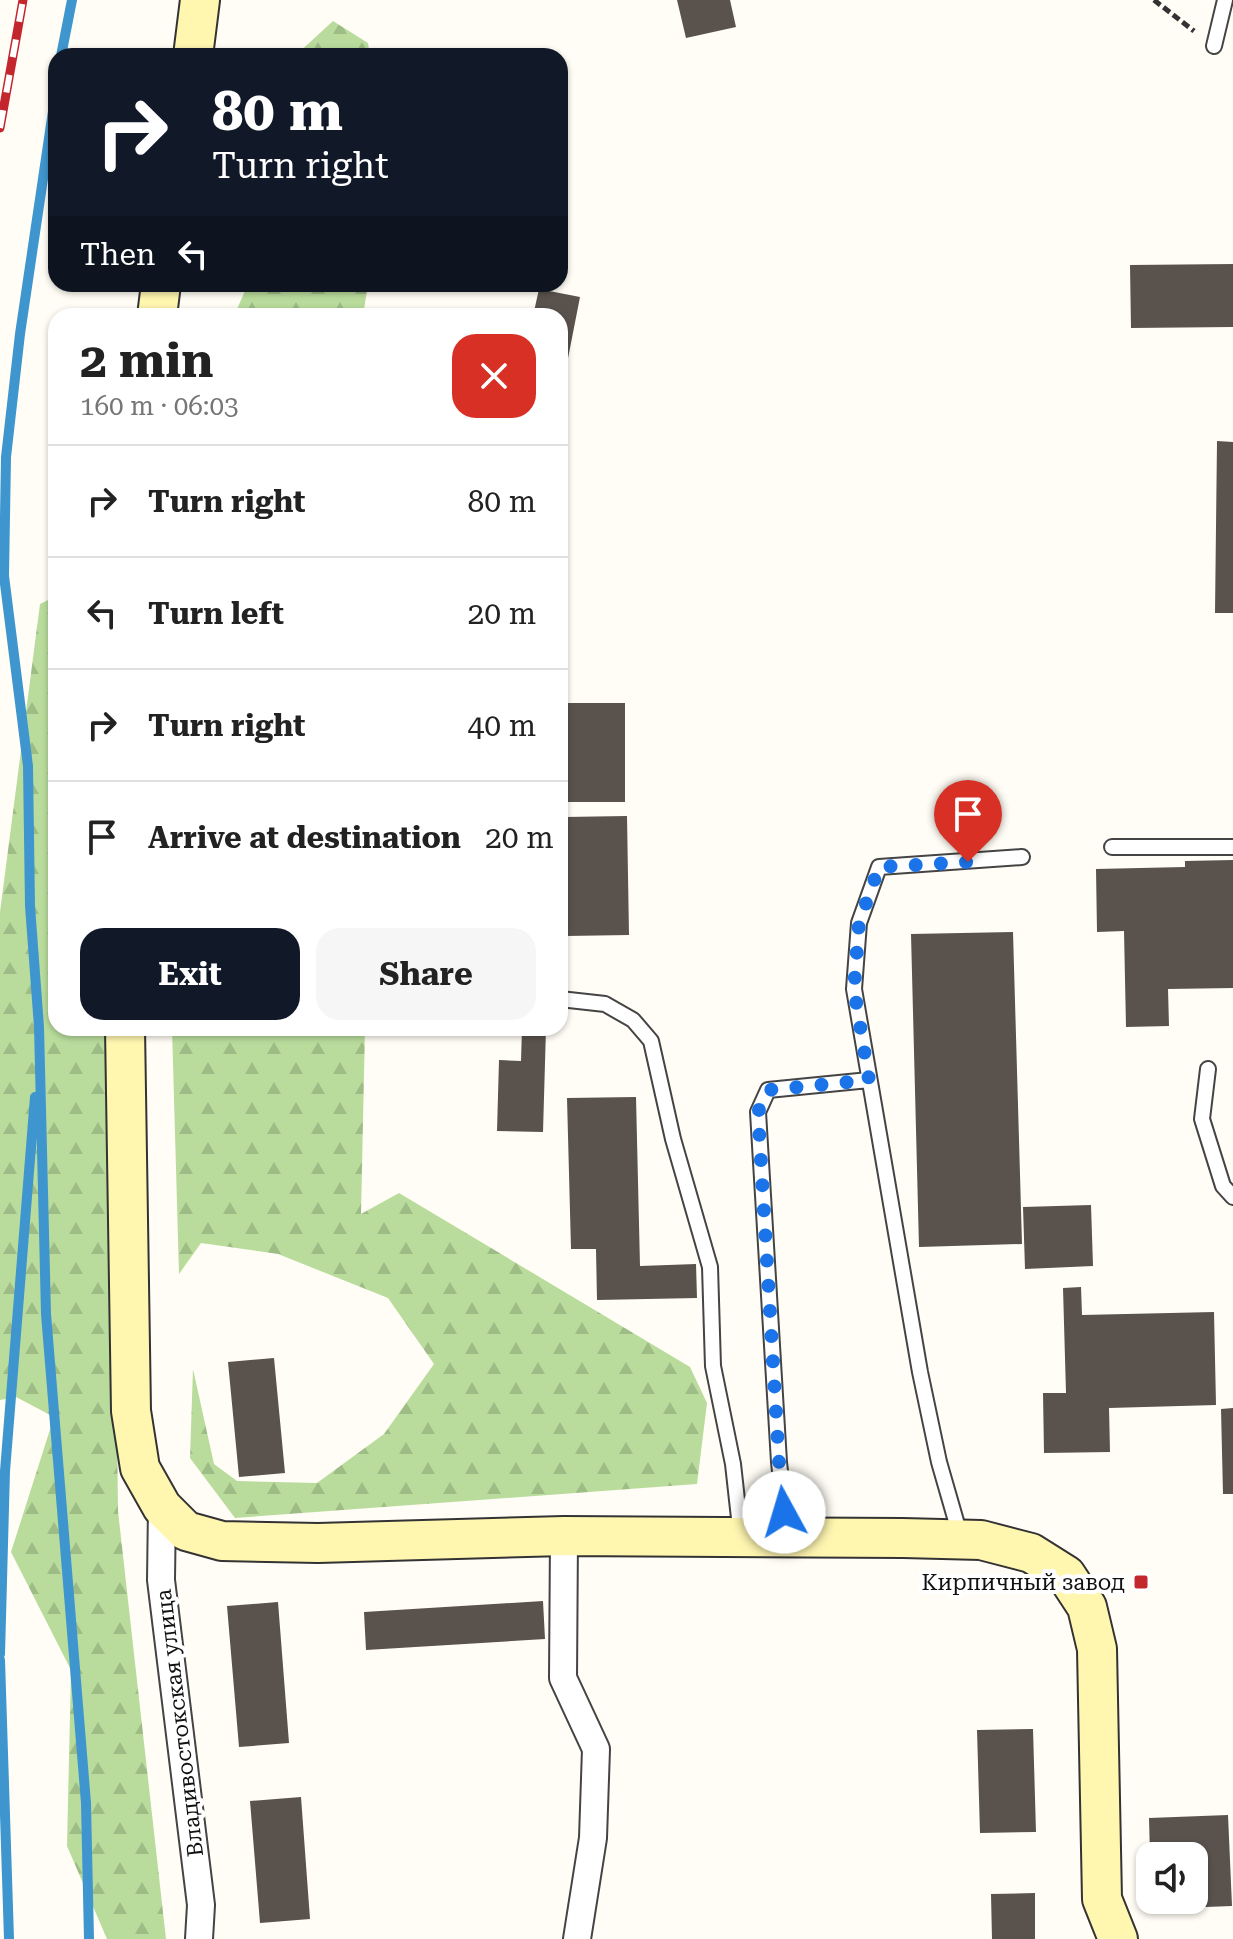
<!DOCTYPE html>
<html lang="en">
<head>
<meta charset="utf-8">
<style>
	body { margin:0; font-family:"Roboto Serif",serif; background:#f6f6f6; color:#222; height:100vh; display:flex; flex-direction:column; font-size:30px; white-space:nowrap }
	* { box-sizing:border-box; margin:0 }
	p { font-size:26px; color:#767676 }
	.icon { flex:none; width:44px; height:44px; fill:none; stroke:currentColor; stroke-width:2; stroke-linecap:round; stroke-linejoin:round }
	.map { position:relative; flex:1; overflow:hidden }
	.drawer { position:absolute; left:48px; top:308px; width:520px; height:728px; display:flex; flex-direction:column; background:#fff; border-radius:24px; box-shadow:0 2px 6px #0004 }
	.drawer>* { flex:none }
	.top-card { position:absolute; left:48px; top:48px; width:520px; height:244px; border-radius:24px; box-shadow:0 2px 6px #0004; background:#111827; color:#fff; overflow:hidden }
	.tools { position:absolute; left:1136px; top:1842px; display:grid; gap:16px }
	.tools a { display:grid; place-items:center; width:72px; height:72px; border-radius:16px; background:#fff; box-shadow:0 2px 6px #0004; font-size:40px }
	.pin { position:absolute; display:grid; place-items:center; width:68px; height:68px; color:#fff; margin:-82px -34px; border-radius:50% 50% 50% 0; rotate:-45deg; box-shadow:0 0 8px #0007 }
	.pin .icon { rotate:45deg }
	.me { position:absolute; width:88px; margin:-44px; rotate:354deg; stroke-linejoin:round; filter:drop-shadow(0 0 6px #0008) }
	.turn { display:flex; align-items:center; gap:28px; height:168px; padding:0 32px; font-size:36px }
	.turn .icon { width:104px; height:104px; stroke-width:2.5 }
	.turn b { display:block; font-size:56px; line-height:68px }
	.then { display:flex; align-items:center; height:76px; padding:0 32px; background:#0003; gap:16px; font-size:30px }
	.round { display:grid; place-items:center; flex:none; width:84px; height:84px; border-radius:24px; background:#f6f6f6 }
	.overview { display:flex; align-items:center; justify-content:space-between; height:136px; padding:0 32px }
	h1 { font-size:48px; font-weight:700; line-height:60px }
	.cta { display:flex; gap:16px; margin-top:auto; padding:16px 32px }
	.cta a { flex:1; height:92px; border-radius:24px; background:#111827; color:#fff; font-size:32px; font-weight:700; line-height:92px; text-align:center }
	.cta a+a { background:#f6f6f6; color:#222 }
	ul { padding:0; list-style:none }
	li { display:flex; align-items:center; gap:24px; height:112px; padding:0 32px; border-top:2px solid #e0e0e0 }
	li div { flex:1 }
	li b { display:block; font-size:30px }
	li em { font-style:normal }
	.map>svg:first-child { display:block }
</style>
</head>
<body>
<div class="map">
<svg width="1233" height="1939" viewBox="0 0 1233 1939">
	<defs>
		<pattern id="forest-firs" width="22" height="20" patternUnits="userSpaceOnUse" patternTransform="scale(2)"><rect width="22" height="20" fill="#b9dc9c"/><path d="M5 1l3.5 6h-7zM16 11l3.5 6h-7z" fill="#9ebc85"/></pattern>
	</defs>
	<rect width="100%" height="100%" fill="#fffdf5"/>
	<path fill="url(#forest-firs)" d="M 333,21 L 368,43 L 370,56 L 295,56 Z
		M 248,284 L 368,284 L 363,316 L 234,316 Z
		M 56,596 L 56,1028 L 106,1028 L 114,1156 L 118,1511 L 166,1939 L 107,1939 L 67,1846 L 71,1670 L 11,1552 L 54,1417 L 16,1397 L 0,1400 L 0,912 L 40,604 Z
		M 172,1028 L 365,1028 L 361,1214 L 399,1193 L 690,1367 L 707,1403 L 697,1484 L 235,1518 L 190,1458 L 193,1369 L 214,1464 L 237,1481 L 317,1483 L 384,1434 L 434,1364 L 388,1298 L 278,1254 L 201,1243 L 179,1274 Z"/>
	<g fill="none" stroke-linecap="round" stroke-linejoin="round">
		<path stroke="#3f96cf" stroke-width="10" d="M 61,56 L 72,0
			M 56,91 L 20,334 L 6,457 L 4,576 L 28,766 L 30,906 L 39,1027 L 46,1314 L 86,1803 L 89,1939
			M 0,1654 L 5,1471 L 35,1097
			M 0,1660 L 9,1939"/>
	</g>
	<path fill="#5a524d" d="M 677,0 L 730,0 L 736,27 L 686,38 Z
		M 1233,264 L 1233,327 L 1131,328 L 1130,265 Z
		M 539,289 L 580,297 L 561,394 L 560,316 L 533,316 Z
		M 1217,441 L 1233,442 L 1233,613 L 1215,613 Z
		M 561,703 L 625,703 L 625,802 L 561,802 Z
		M 627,816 L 629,935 L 566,936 L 564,817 Z
		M 1233,860 L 1233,988 L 1168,989 L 1169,1026 L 1126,1027 L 1124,931 L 1097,932 L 1096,869 L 1185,867 L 1185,861 Z
		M 1013,932 L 1022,1244 L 919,1247 L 911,934 Z
		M 522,1028 L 546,1028 L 543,1132 L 497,1131 L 499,1060 L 521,1061 Z
		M 636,1097 L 640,1266 L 696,1264 L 697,1298 L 597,1300 L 596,1249 L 571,1249 L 567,1098 Z
		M 1091,1205 L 1093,1266 L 1025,1269 L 1023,1207 Z
		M 1081,1287 L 1082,1315 L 1214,1312 L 1216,1405 L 1109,1408 L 1110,1452 L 1044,1453 L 1043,1393 L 1066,1393 L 1063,1288 Z
		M 274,1358 L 285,1473 L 239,1477 L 228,1362 Z
		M 1233,1408 L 1233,1494 L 1223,1494 L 1221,1409 Z
		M 543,1601 L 545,1639 L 366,1650 L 364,1612 Z
		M 278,1602 L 289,1743 L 239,1747 L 227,1606 Z
		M 1033,1729 L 1036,1832 L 980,1833 L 977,1730 Z
		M 301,1797 L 310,1919 L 260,1923 L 250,1801 Z
		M 1228,1815 L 1232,1906 L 1153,1909 L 1152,1900 L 1194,1900 L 1194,1856 L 1150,1856 L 1149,1818 Z
		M 1035,1893 L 1035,1939 L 992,1939 L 991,1894 Z"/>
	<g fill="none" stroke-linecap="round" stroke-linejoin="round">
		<defs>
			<path id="lane" d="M 1214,46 L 1225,0
				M 1112,847 L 1233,847
				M 560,999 L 605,1004 L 633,1020 L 651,1041 L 673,1139 L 710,1267 L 713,1366 L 733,1464 L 741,1536
				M 1208,1069 L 1202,1119 L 1223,1186 L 1233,1197
				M 960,1535 L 939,1462 L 920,1372 L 854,989 L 859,923 L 879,867 L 1022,857
				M 787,1537 L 779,1462 L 758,1112 L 768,1090 L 869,1080"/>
			<path id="street" d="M 162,1507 L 161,1580 L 201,1905 L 199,1939
				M 564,1536 L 563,1678 L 596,1749 L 593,1838 L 577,1939"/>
			<path id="secondary" d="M 193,56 L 200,0
				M 157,316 L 161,284
				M 125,1028 L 131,1411 L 140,1468 L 162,1507 L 186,1531 L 222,1541 L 318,1543 L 564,1536 L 903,1538 L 981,1540 L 1031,1553 L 1066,1575 L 1087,1607 L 1097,1649 L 1102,1899 L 1118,1939"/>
		</defs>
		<use href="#lane" stroke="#444" stroke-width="18"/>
		<use href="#street" stroke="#444" stroke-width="30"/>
		<use href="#secondary" stroke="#333" stroke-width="42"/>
		<path stroke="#333" stroke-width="5" stroke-dasharray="8 4" stroke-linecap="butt" d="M 1154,0 L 1194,31"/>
		<use href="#lane" stroke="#fff" stroke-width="14"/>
		<use href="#street" stroke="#fff" stroke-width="26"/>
		<use href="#secondary" stroke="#fff6b0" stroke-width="38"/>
		<defs>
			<path id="rail" d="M 0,128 L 23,0"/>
		</defs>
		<use href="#rail" stroke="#c4262e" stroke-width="9"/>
		<use href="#rail" stroke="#fff" stroke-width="6" stroke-dasharray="18" stroke-linecap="butt"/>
	</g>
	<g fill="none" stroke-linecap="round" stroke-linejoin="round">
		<path stroke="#1a73e8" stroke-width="14" stroke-dasharray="0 25.2" d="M 784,1512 L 779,1462 L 758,1112 L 768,1090 L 869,1080 L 854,989 L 859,923 L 879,867 L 968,862"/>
	</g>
	<rect fill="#c4262e" stroke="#fff" stroke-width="3" x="1133" y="1574" width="16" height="16" rx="4"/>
	<g text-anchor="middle" stroke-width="8" stroke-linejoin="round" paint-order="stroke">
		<g font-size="22" fill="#111" stroke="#fff" text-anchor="end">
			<text x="1125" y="1590">Кирпичный завод</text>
		</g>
		<g font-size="22" fill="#111" stroke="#fff">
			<text transform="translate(179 1723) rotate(-97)" y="8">Владивостокская улица</text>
		</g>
	</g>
</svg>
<div class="tools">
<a><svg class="icon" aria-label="sound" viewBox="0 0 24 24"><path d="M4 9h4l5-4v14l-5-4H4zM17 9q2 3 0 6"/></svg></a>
</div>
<div class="pin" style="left:968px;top:862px;background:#d93025"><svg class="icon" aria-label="arrive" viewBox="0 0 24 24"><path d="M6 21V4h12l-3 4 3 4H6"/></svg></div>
<svg class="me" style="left:784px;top:1512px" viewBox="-20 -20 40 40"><circle r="19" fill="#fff"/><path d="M0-13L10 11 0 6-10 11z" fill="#1a73e8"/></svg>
<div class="top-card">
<div class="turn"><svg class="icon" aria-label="right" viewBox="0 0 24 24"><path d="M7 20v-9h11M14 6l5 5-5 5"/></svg><div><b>80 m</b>Turn right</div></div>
<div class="then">Then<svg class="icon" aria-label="left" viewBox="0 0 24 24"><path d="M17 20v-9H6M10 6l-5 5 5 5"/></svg></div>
</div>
<section class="drawer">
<div class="overview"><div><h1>2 min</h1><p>160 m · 06:03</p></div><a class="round" style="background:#d93025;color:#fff"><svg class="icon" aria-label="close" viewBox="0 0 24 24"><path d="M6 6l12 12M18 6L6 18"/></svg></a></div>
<ul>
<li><svg class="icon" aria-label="right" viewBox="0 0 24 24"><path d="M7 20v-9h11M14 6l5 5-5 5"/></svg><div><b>Turn right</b></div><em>80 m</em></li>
<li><svg class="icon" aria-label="left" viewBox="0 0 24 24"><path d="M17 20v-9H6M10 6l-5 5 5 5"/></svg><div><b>Turn left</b></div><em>20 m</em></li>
<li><svg class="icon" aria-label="right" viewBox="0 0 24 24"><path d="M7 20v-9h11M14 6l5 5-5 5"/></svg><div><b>Turn right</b></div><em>40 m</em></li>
<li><svg class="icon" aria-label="arrive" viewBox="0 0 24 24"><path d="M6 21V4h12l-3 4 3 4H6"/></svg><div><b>Arrive at destination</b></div><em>20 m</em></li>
</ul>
<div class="cta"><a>Exit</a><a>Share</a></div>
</section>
</div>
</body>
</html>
